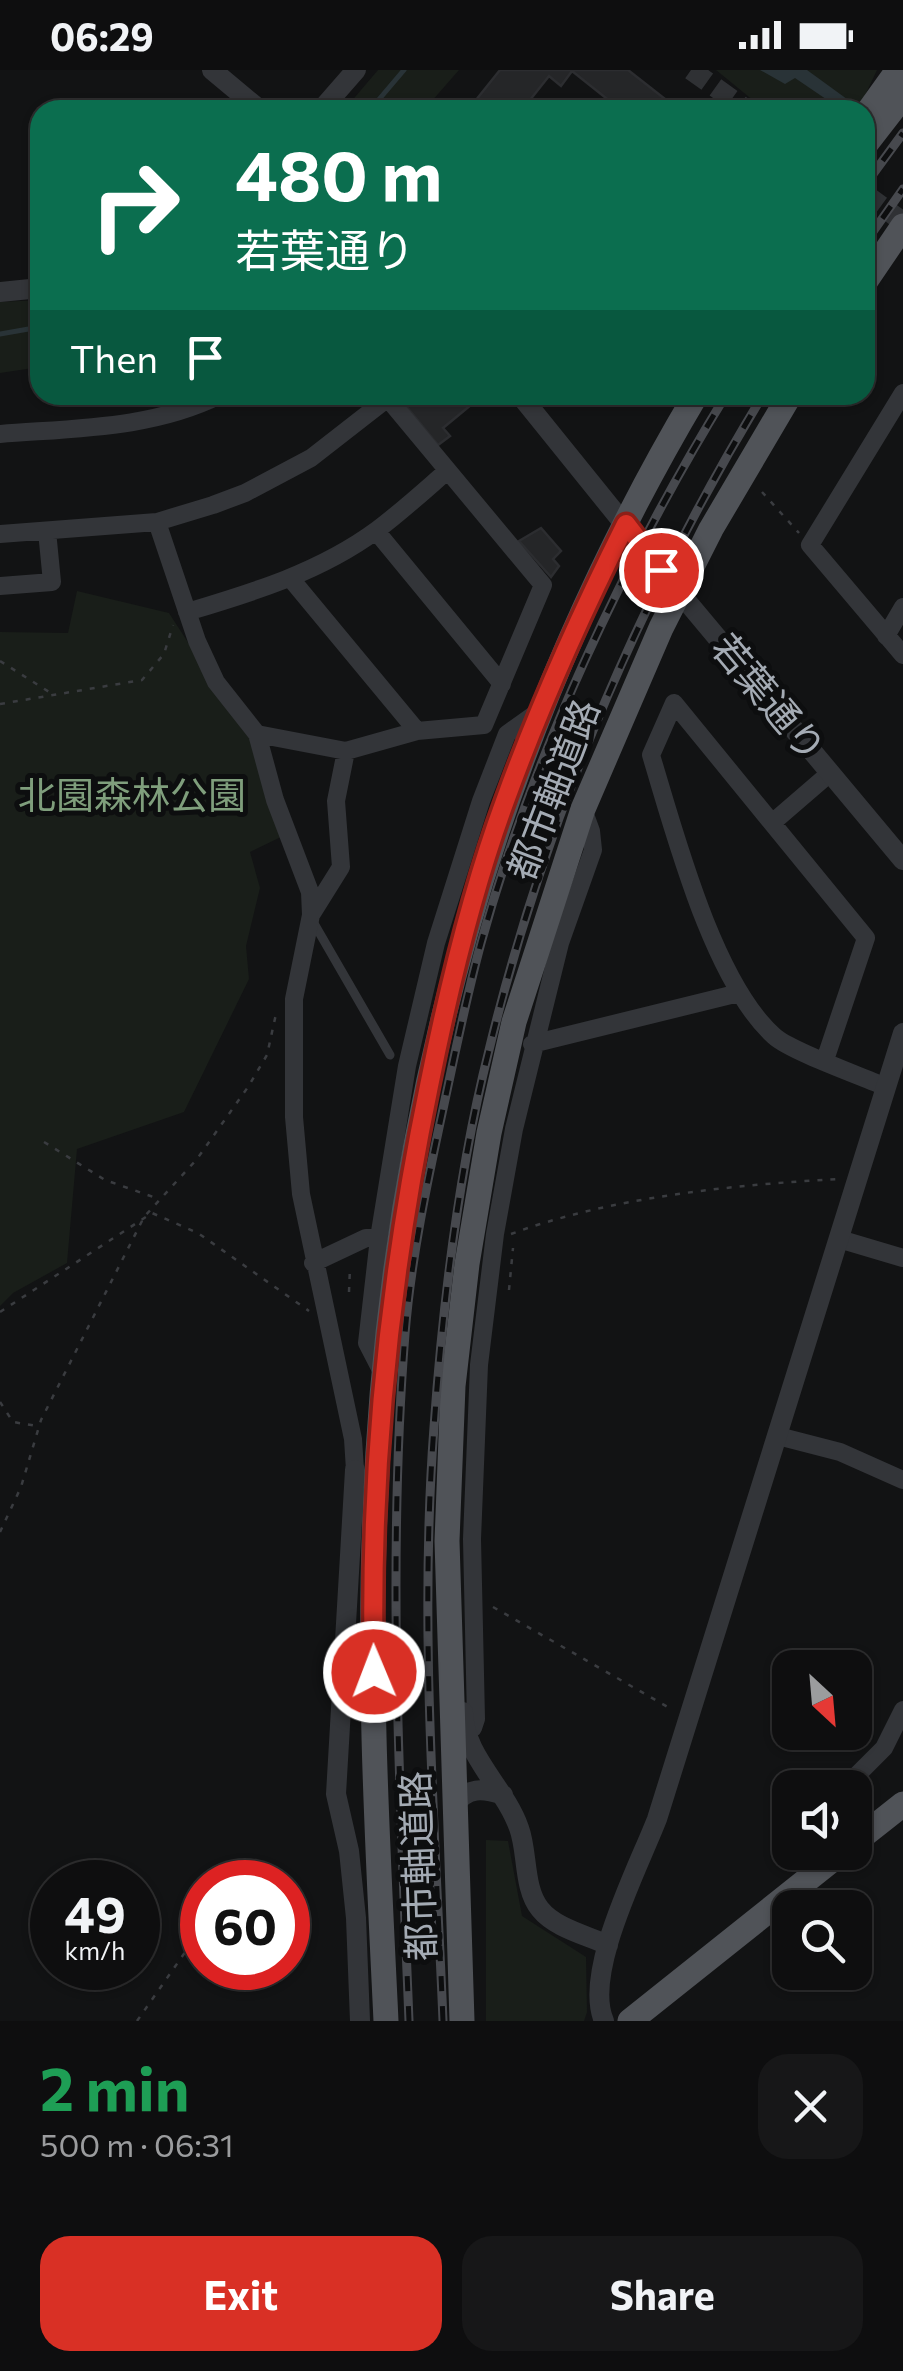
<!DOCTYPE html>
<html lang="en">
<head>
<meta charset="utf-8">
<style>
	body { margin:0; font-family:Commissioner,"Noto Sans JP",sans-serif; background:#171718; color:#f1f3f6; height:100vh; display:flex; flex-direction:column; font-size:38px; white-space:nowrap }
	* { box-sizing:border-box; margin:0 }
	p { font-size:32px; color:#9b9c9e }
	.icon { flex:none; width:55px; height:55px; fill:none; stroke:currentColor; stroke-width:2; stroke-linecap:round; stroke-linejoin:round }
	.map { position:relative; height:1951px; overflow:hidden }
	.sheet { display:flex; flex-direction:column; background:#0e0e0f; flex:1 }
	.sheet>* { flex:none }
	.hud { position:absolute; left:30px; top:30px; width:845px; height:305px; border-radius:30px; box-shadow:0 2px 8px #0004,0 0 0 2px #2e2e2f; background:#0b6e4f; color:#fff; overflow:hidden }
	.needle { width:65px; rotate:154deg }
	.tools { position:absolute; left:772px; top:1580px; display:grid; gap:20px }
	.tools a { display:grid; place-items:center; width:100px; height:100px; border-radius:20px; background:#0e0e0f; box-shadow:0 2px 8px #0004,0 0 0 2px #2e2e2f; font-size:50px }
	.speed { position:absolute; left:30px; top:1790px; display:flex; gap:20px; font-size:50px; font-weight:700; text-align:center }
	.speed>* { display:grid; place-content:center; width:130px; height:130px; border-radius:50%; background:#0e0e0f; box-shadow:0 2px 8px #0004,0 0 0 2px #2e2e2f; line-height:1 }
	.speed small { font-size:25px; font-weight:400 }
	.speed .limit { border:15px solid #d22; background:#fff; color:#111 }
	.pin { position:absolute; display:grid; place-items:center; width:85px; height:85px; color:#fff; margin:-42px; border:5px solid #fff; border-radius:50%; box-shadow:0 2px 10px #0007 }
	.me { position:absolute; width:110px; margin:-55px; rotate:359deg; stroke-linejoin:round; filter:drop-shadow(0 0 8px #0008) }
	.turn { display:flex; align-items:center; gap:35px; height:210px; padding:0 40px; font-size:45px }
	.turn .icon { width:130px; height:130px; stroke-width:2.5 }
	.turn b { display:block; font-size:70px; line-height:85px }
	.then { display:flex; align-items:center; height:95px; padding:0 40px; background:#0003; gap:20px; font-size:38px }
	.round { display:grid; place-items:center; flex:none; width:105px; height:105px; border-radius:30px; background:#171718 }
	.overview { display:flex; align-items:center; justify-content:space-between; height:170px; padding:0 40px }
	h1 { font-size:60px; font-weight:700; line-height:75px; color:#1e9e55 }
	.button { display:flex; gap:20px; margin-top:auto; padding:20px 40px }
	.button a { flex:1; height:115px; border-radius:30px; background:#d93025; color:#fff; font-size:40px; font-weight:700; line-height:115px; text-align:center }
	.button a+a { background:#171718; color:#f1f3f6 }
	.status { display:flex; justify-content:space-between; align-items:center; height:70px; padding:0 50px; background:#0e0e0f; direction:ltr }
	.status svg { height:28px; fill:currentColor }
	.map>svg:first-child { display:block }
</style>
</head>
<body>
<div class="status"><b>06:29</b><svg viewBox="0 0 49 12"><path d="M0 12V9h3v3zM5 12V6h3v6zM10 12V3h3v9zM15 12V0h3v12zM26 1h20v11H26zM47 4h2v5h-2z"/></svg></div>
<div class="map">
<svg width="903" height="1951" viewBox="0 0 903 1951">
	<rect width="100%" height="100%" fill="#121314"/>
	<path fill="#191e19" d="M 378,0 L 459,0 L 424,40 L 344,40 Z
		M 716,0 L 877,0 L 858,40 L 765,40 Z
		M 40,230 L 40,297 L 0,303 L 0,232 Z
		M 77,521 L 169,543 L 253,673 L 283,766 L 250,782 L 260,818 L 246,876 L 249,909 L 184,1042 L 77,1079 L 67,1193 L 13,1223 L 0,1236 L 0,562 L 68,563 Z
		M 486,1770 L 508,1771 L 522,1846 L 586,1887 L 587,1942 L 584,1951 L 486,1951 Z"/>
	<path fill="#293337" d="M 760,0 L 807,0 L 862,40 L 842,40 L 795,8 L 785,14 Z"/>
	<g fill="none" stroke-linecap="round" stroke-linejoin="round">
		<path stroke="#293337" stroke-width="5" d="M 370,40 L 404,0
			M 0,264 L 40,257"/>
	</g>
	<path fill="#252628" stroke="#2c2d30" stroke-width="2.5" d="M 500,0 L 628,0 L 679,40 L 621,40 L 572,1 L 561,16 L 549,6 L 522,40 L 468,40 Z
		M 397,325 L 483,325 L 443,358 L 450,366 L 438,375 Z
		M 541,458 L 561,481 L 553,489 L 559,496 L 551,507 L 519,471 Z"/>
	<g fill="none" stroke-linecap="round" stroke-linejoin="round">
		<path stroke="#2f3134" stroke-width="20" stroke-dasharray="20 10" stroke-linecap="butt" d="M 691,0 L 747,40
			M 865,124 L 903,152"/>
		<path stroke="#3a3c40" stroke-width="2.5" stroke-dasharray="5 8" stroke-linecap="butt" d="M 762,422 L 799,463
			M 0,591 L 54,625
			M 0,634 L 142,610 L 164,584 L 173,555
			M 44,1072 L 105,1110 L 159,1129
			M 511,1164 C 611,1127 732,1115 838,1109
			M 509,1220 L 513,1178
			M 349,1222 L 350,1197
			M 0,1242 L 152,1143 L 198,1163 L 309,1241
			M 0,1332 L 13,1352 L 37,1356
			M 0,1462 L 21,1417 L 41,1350 L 144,1147 L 197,1089 L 248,1017 L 267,985 L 276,944
			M 493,1537 L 673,1640
			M 137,1951 L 202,1858"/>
		<path stroke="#333539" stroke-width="9" d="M 312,850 L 390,985"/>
		<path stroke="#333539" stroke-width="18" d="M 903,323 L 810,475 L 903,585
			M 0,364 C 74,358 152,359 220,325
			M 157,452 L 197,571 L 216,612 L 257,664 L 346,681 L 417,661 L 484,655 L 543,515 L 385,325
			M 376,461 L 502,614
			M 0,464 L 157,452 L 213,435 L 245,423 L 311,388 L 388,328
			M 291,509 L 417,661
			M 0,516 L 52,512 L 47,461
			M 187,542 C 254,522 320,502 377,460 C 401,442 424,421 447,401
			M 886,566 L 903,537
			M 257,664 L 275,730 L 310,822 L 311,845 L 294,929 L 294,1047 L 301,1124 L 353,1369 L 355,1400
			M 772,753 L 830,703
			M 311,845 L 341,797 L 336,731 L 346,681
			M 532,974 L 739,923
			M 825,990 L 866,868 L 674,633 L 651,685 C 675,764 713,911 774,966 C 790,981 861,1006 886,1017
			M 839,1169 L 903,1188
			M 313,1193 L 366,1168 L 379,1168
			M 384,1306 L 367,1273 L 379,1168 L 407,996 L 436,873 L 481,731 L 507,664 L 542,639
			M 778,1366 L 840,1382 L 903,1410
			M 456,1666 L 473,1658 L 476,1649 L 472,1469 L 479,1295 L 495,1164 L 514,1059 L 560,873 L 593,780 L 591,761 L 583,739
			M 849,1718 L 851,1711 L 884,1678 L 903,1640"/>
		<path stroke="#333539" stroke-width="20" d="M 212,0 L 260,40
			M 321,40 L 356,0
			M 0,222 L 40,218
			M 520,325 L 679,522 L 903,790
			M 355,1400 L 336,1724 L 349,1781 L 356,1848 L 360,1951
			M 463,1642 C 464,1686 504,1716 519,1758 C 528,1782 523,1818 540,1839 C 555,1858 586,1865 608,1875
			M 454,1735 C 468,1717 482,1718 503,1725
			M 604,1951 C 583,1903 638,1798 657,1749 L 903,963"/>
		<path stroke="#505358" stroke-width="25" d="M 865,46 L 898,0
			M 865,75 L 903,26
			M 865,212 L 903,156
			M 855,1772 L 903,1734
			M 386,1951 C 378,1782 368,1613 375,1444 C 389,1052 495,663 696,325
			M 462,1951 L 447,1471 L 453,1316 L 467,1194 L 489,1063 L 514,952 L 583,739 L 661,558 L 711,459 L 790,325
			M 630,1951 L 842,1782"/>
		<defs>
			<path id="rail" d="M 865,115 L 903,63
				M 865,173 L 903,119
				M 409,1951 C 400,1723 387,1492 405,1264 C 411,1189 427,1113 443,1039 C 455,984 466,928 481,873 C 533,685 624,491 726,325
				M 443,1951 C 435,1754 419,1554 434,1357 C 443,1231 458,1103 489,980 C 545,749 640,528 763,325"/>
		</defs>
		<use href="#rail" stroke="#47494e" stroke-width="9"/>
		<use href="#rail" stroke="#0d0e0f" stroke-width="5" stroke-dasharray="15" stroke-linecap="butt"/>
	</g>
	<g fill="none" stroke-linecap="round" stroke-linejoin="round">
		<defs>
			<path id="route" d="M 374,1602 C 369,1405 389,1209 429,1016 C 448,921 471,823 505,731 C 539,637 581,544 626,454 L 661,500"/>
		</defs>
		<use href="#route" stroke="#8d1f18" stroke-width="25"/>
		<use href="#route" stroke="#d93025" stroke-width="18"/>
	</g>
	<g text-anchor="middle" stroke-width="10" stroke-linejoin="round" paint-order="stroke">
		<g font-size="38" fill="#a4abb4" stroke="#0d0e0f">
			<text transform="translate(768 628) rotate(50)" y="13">若葉通り</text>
			<text transform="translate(554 720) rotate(-69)" y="13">都市軸道路</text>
			<text transform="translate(419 1796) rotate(-92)" y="13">都市軸道路</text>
		</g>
		<g font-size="38" fill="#7f9e7c" stroke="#0d0e0f">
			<text x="132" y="739">北園森林公園</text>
		</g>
	</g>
</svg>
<div class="tools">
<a><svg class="needle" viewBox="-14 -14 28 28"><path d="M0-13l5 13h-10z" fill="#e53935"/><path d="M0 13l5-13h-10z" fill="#9b9c9e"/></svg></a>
<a><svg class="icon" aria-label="sound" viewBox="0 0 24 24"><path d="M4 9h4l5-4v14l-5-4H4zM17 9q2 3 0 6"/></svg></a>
<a><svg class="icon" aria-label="search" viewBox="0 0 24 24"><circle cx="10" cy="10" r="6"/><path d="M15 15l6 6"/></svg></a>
</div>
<div class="speed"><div>49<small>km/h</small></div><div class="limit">60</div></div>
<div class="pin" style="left:661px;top:500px;background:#d93025"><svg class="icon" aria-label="arrive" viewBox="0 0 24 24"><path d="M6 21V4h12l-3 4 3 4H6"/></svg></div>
<svg class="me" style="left:374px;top:1602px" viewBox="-20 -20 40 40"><circle r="17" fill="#d93025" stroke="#fff" stroke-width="3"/><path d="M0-11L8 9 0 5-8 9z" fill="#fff"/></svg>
<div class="hud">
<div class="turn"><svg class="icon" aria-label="right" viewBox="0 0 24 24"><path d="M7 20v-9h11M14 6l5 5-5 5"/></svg><div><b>480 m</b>若葉通り</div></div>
<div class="then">Then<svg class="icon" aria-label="arrive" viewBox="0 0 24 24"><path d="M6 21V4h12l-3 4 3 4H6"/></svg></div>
</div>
</div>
<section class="sheet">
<div class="overview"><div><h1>2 min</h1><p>500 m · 06:31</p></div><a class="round"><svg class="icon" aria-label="close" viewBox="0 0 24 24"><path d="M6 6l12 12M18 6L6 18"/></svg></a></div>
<div class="button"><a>Exit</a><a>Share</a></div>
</section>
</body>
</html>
